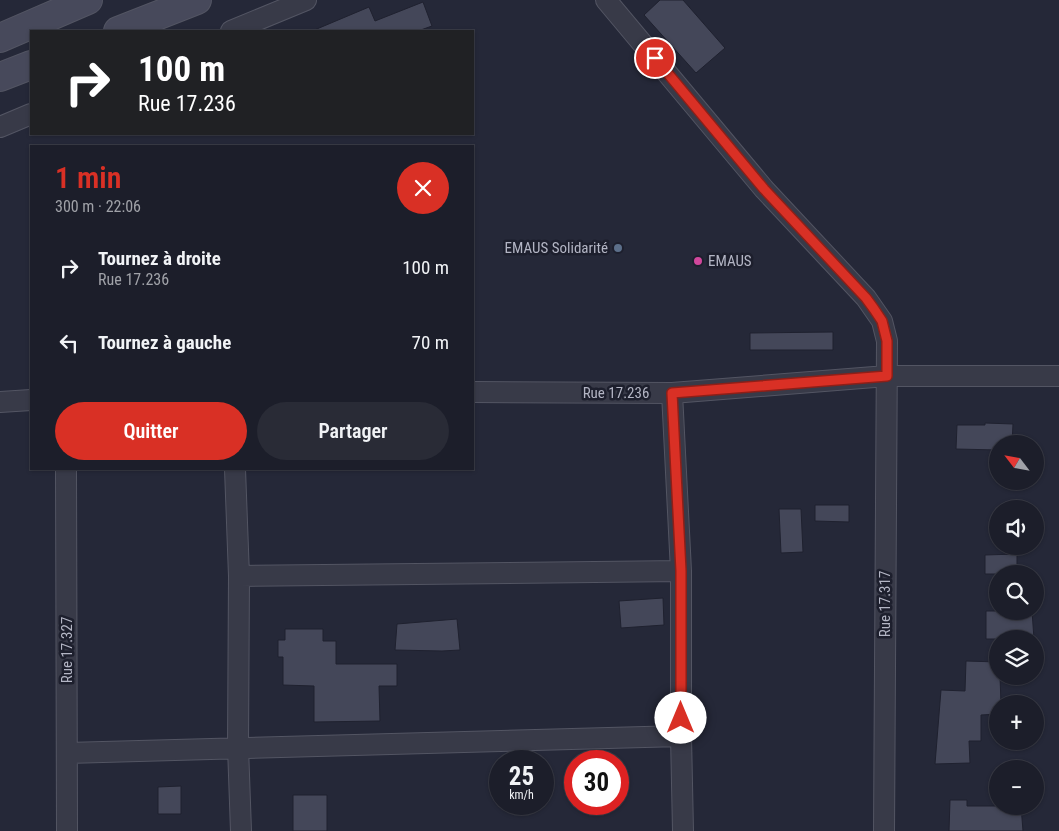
<!DOCTYPE html>
<html lang="fr">
<head>
<meta charset="utf-8">
<style>
	body { margin:0; font-family:"Roboto Condensed",sans-serif; background:#292b36; color:#f1f3f6; height:100vh; display:flex; flex-direction:column; font-size:19px; white-space:nowrap }
	* { box-sizing:border-box; margin:0 }
	p { font-size:16px; color:#a0a2a8 }
	.icon { flex:none; width:28px; height:28px; fill:none; stroke:currentColor; stroke-width:2; stroke-linecap:round; stroke-linejoin:round }
	.map { position:relative; flex:1; overflow:hidden }
	.panel { position:absolute; left:30px; top:145px; width:444px; height:325px; display:flex; flex-direction:column; background:#1c1e2a; border-radius:0px; box-shadow:0 1px 4px #0004,0 0 0 1px #3a3c47 }
	.panel>* { flex:none }
	.guide { position:absolute; left:30px; top:30px; width:444px; height:105px; border-radius:0px; box-shadow:0 1px 4px #0004,0 0 0 1px #3a3c47; background:#202124; color:#fff; overflow:hidden }
	.needle { width:32px; rotate:301deg }
	.buttons { position:absolute; left:989px; top:435px; display:grid; gap:10px }
	.buttons a { display:grid; place-items:center; width:55px; height:55px; border-radius:50%; background:#1c1e2a; box-shadow:0 1px 4px #0004,0 0 0 1px #3a3c47; font-size:25px }
	.speed { position:absolute; left:489px; top:750px; display:flex; gap:10px; font-size:25px; font-weight:700; text-align:center }
	.speed>* { display:grid; place-content:center; width:65px; height:65px; border-radius:50%; background:#1c1e2a; box-shadow:0 1px 4px #0004,0 0 0 1px #3a3c47; line-height:1 }
	.speed small { font-size:12px; font-weight:400 }
	.speed .limit { border:8px solid #d22; background:#fff; color:#111 }
	.pin { position:absolute; display:grid; place-items:center; width:42px; height:42px; color:#fff; margin:-21px; border:2px solid #fff; border-radius:50%; box-shadow:0 1px 5px #0007 }
	.me { position:absolute; width:55px; margin:-28px; rotate:0deg; stroke-linejoin:round; filter:drop-shadow(0 0 4px #0008) }
	.turn { display:flex; align-items:center; gap:18px; height:105px; padding:0 25px; font-size:22px }
	.turn .icon { width:65px; height:65px; stroke-width:2.5 }
	.turn b { display:block; font-size:35px; line-height:42px }
	.round { display:grid; place-items:center; flex:none; width:52px; height:52px; border-radius:26px; background:#292b36 }
	.summary { display:flex; align-items:center; justify-content:space-between; height:85px; padding:0 25px }
	h1 { font-size:30px; font-weight:600; line-height:38px; color:#d93025 }
	.primary-button { display:flex; gap:10px; margin-top:auto; padding:10px 25px }
	.primary-button a { flex:1; height:58px; border-radius:30px; background:#d93025; color:#fff; font-size:20px; font-weight:600; line-height:58px; text-align:center }
	.primary-button a+a { background:#292b36; color:#f1f3f6 }
	ul { padding:0; list-style:none }
	li { display:flex; align-items:center; gap:15px; height:75px; padding:0 25px }
	li div { flex:1 }
	li b { display:block; font-size:19px }
	li em { font-style:normal }
	.map>svg:first-child { display:block }
</style>
</head>
<body>
<div class="map">
<svg width="1059" height="831" viewBox="0 0 1059 831">
	<rect width="100%" height="100%" fill="#252838"/>
	<path fill="#444759" stroke="#1f212f" d="M 660,0 L 683,0 L 725,48 L 696,73 L 644,15 Z
		M 423,2 L 432,26 L 418,31 L 312,31 L 369,7 L 375,21 Z
		M 833,332 L 833,350 L 750,350 L 750,333 Z
		M 985,423 L 1013,424 L 1012,444 L 998,444 L 998,450 L 956,449 L 957,425 L 985,425 Z
		M 815,505 L 849,505 L 849,522 L 815,521 Z
		M 779,509 L 801,509 L 803,552 L 781,553 Z
		M 1017,554 L 1017,574 L 985,574 L 985,555 Z
		M 663,598 L 664,625 L 621,628 L 619,601 Z
		M 986,611 L 1032,611 L 1034,639 L 986,639 Z
		M 457,619 L 460,650 L 442,651 L 395,650 L 397,624 Z
		M 285,629 L 323,629 L 323,641 L 336,641 L 336,664 L 397,664 L 397,686 L 379,686 L 380,721 L 314,722 L 314,686 L 283,685 L 283,657 L 278,657 L 278,640 L 285,640 Z
		M 966,661 L 998,662 L 998,676 L 1000,676 L 1001,704 L 998,704 L 998,714 L 981,715 L 981,741 L 969,741 L 970,763 L 935,764 L 941,690 L 965,691 Z
		M 181,786 L 181,814 L 158,814 L 158,787 Z
		M 293,795 L 327,795 L 327,831 L 293,831 Z
		M 950,800 L 967,800 L 967,806 L 1021,806 L 1023,831 L 949,831 Z"/>
	<g fill="none" stroke-linecap="round" stroke-linejoin="round">
		<defs>
			<path id="street" d="M 606,0 L 764,189 L 866,298 L 882,321 L 887,341 L 884,831
				M 231,31 L 306,0
				M 0,127 L 31,114
				M 472,392 L 672,393 L 887,376 L 1059,376
				M 672,393 L 681,571 L 681,736 L 683,831
				M 0,402 L 31,400
				M 66,469 L 67,831
				M 235,469 L 239,576 L 238,747 L 241,831
				M 239,576 L 681,571
				M 67,753 L 681,736"/>
			<path id="secondary" d="M 118,31 L 197,0
				M 0,38 L 88,0
				M 0,77 L 31,65"/>
		</defs>
		<use href="#street" stroke="#535563" stroke-width="22"/>
		<use href="#secondary" stroke="#535563" stroke-width="30"/>
		<use href="#street" stroke="#383a48" stroke-width="20"/>
		<use href="#secondary" stroke="#47495b" stroke-width="28"/>
	</g>
	<g fill="none" stroke-linecap="round" stroke-linejoin="round">
		<defs>
			<path id="route" d="M 655,58 L 764,189 L 866,298 L 874,309 L 882,321 L 887,341 L 887,376 L 672,393 L 681,571 L 681,718"/>
		</defs>
		<use href="#route" stroke="#8d1f18" stroke-width="12"/>
		<use href="#route" stroke="#d93025" stroke-width="9"/>
	</g>
	<circle fill="#5c6f8a" stroke="#1d1f2d" stroke-width="2" cx="618" cy="248" r="5"/>
	<circle fill="#d1479c" stroke="#1d1f2d" stroke-width="2" cx="698" cy="261" r="5"/>
	<g text-anchor="middle" stroke-width="5" stroke-linejoin="round" paint-order="stroke">
		<g font-size="15" fill="#b3b5c4" stroke="#1d1f2d" text-anchor="end">
			<text x="608" y="253">EMAUS Solidarité</text>
			<text x="708" y="266" text-anchor="start">EMAUS</text>
		</g>
		<g font-size="15" fill="#b3b5c4" stroke="#1d1f2d">
			<text x="616" y="398">Rue 17.236</text>
			<text transform="translate(885 604) rotate(-90)" y="5">Rue 17.317</text>
			<text transform="translate(67 650) rotate(-90)" y="5">Rue 17.327</text>
		</g>
	</g>
</svg>
<div class="buttons">
<a><svg class="needle" viewBox="-14 -14 28 28"><path d="M0-13l5 13h-10z" fill="#e53935"/><path d="M0 13l5-13h-10z" fill="#a0a2a8"/></svg></a>
<a><svg class="icon" aria-label="sound" viewBox="0 0 24 24"><path d="M4 9h4l5-4v14l-5-4H4zM17 9q2 3 0 6"/></svg></a>
<a><svg class="icon" aria-label="search" viewBox="0 0 24 24"><circle cx="10" cy="10" r="6"/><path d="M15 15l6 6"/></svg></a>
<a><svg class="icon" aria-label="layers" viewBox="0 0 24 24"><path d="M12 4l9 5-9 5-9-5zM3 14l9 5 9-5"/></svg></a>
<a>+</a>
<a>−</a>
</div>
<div class="speed"><div>25<small>km/h</small></div><div class="limit">30</div></div>
<div class="pin" style="left:655px;top:58px;background:#d93025"><svg class="icon" aria-label="arrive" viewBox="0 0 24 24"><path d="M6 21V4h12l-3 4 3 4H6"/></svg></div>
<svg class="me" style="left:681px;top:718px" viewBox="-20 -20 40 40"><circle r="19" fill="#fff"/><path d="M0-13L10 11 0 6-10 11z" fill="#d93025"/></svg>
<div class="guide">
<div class="turn"><svg class="icon" aria-label="right" viewBox="0 0 24 24"><path d="M7 20v-9h11M14 6l5 5-5 5"/></svg><div><b>100 m</b>Rue 17.236</div></div>
</div>
<section class="panel">
<div class="summary"><div><h1>1 min</h1><p>300 m · 22:06</p></div><a class="round" style="background:#d93025;color:#fff"><svg class="icon" aria-label="close" viewBox="0 0 24 24"><path d="M6 6l12 12M18 6L6 18"/></svg></a></div>
<ul>
<li><svg class="icon" aria-label="right" viewBox="0 0 24 24"><path d="M7 20v-9h11M14 6l5 5-5 5"/></svg><div><b>Tournez à droite</b><p>Rue 17.236</p></div><em>100 m</em></li>
<li><svg class="icon" aria-label="left" viewBox="0 0 24 24"><path d="M17 20v-9H6M10 6l-5 5 5 5"/></svg><div><b>Tournez à gauche</b></div><em>70 m</em></li>
</ul>
<div class="primary-button"><a>Quitter</a><a>Partager</a></div>
</section>
</div>
</body>
</html>
